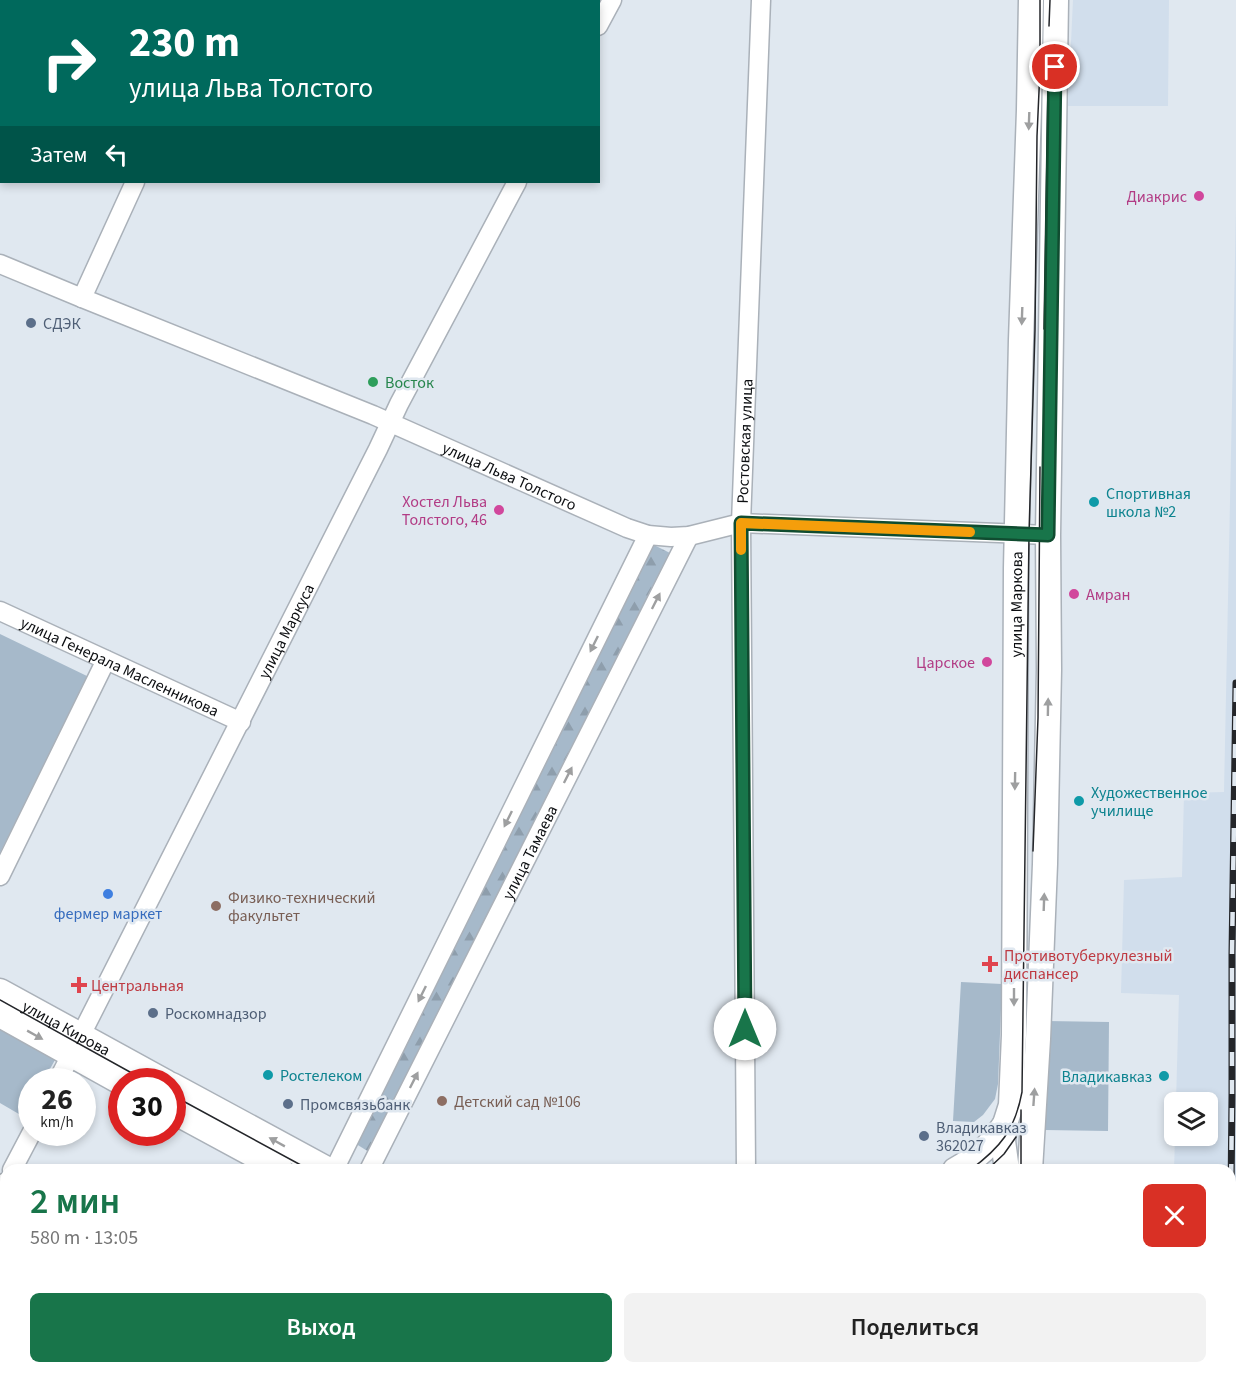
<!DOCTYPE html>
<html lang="ru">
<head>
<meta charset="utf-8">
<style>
	body { margin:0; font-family:"Source Sans 3",sans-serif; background:#f2f2f2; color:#222; height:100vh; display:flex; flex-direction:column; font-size:22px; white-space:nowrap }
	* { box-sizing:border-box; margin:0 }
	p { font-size:20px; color:#767676 }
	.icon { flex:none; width:33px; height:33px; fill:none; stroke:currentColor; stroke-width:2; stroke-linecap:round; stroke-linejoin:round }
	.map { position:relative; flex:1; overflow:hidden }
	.sheet { position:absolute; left:0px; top:1164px; width:1236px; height:210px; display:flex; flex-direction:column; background:#fff; border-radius:18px 18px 0 0; box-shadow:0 3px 9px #0003 }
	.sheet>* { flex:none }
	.guide { position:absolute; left:0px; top:0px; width:600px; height:183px; box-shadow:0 3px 9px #0003; background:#00695c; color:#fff; overflow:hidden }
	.fabs { position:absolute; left:1164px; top:1092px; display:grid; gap:12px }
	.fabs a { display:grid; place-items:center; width:54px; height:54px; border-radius:9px; background:#fff; box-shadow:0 3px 9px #0003; font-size:30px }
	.speed { position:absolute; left:18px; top:1068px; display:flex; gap:12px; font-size:30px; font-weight:700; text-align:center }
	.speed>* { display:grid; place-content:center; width:78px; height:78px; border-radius:50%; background:#fff; box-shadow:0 3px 9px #0003; line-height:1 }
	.speed small { font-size:15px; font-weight:400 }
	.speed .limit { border:9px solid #d22; background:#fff; color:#111 }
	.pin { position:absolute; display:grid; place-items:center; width:51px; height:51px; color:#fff; margin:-26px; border:3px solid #fff; border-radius:50%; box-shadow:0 2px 6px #0007 }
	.me { position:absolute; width:66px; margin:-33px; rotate:0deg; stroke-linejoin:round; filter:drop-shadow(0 0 4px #0008) }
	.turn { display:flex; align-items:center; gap:21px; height:126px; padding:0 30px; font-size:27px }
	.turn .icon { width:78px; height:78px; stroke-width:2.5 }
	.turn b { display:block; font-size:42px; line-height:51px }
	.then { display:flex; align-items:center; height:57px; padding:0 30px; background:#0003; gap:12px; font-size:22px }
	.round { display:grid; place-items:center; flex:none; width:63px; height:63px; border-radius:9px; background:#f2f2f2 }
	.overview { display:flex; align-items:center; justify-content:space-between; height:102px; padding:0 30px }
	h1 { font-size:36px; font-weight:600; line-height:45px; color:#18754a }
	.action { display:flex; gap:12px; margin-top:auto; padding:12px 30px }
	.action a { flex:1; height:69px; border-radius:9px; background:#18754a; color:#fff; font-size:24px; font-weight:600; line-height:69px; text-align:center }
	.action a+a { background:#f2f2f2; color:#222 }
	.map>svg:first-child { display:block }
</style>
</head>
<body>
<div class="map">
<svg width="1236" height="1374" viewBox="0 0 1236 1374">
	<defs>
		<pattern id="forest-firs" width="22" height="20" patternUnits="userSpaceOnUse" patternTransform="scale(1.5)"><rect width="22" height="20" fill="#a6b9ca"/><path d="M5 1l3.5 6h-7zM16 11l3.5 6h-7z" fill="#8e9eac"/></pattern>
	</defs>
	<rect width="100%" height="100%" fill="#e0e8f0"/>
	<path fill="#d1deec" d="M 1073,0 L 1169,0 L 1168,106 L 1068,106 Z
		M 1236,210 L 1236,1374 L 1208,1374 L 1208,1368 L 1230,1368 L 1230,1170 L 1174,1170 L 1175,1136 L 1208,1136 L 1208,1102 L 1176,1102 L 1179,995 L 1121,993 L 1124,880 L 1182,877 L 1184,793 L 1224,792 Z"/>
	<path fill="#a6b9ca" d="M 0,634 L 89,677 L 0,853 Z
		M 961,982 L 1002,984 L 998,1084 L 995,1099 L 983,1115 L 974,1122 L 953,1121 Z
		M 1047,1021 L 1109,1022 L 1108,1131 L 1045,1130 Z
		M 0,1029 L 55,1060 L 43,1081 L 32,1082 L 31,1103 L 24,1117 L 0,1103 Z"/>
	<path fill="url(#forest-firs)" d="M 654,545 L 672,554 L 369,1152 L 353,1142 Z"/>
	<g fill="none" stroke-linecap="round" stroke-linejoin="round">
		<defs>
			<g id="minor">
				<path d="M 216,2 L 217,0"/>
				<path d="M 598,26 L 612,0"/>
				<path id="s1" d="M 0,264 L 82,298 L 373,415 L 627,528 L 648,535 L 671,537 L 689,536 L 741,523 L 1048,535"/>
				<path d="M 82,298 L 135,182"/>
				<path id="s2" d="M 0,611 L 241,722"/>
				<path d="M 0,876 L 106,660"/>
				<path id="s3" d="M 81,1035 L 378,449 L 399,404 L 517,182"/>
				<path d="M 57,1082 L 71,1055"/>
				<path d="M 12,1170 L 32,1132"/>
				<path d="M 334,1170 L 648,535"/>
				<path id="s4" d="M 369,1170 L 689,536"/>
				<path id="s5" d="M 746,1170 L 741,523 L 761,0"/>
				<path d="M 0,1194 L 6,1182"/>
				<path d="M 564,1374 L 567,1368"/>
				<path d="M 738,1374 L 738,1368"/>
			</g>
			<g id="major">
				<path id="s6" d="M 0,991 L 166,1082"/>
				<path d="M 0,1015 L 122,1083"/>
				<path d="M 172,1085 L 329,1170"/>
				<path d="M 172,1111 L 281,1170"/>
				<path d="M 955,1170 C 978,1157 990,1146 1005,1124"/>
				<path id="s7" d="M 1007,1170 L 1003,1141 L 1005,1124 L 1011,1105 L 1014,1035 L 1016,568 L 1021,340 L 1029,110 L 1031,0"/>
				<path d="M 1030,1170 L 1038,1039 L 1045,864 L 1049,670 L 1048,535 L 1056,0"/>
				<path d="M 227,1374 L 230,1368"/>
				<path d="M 266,1374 L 269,1368"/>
				<path d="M 1019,1374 L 1019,1368"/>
			</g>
		</defs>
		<use href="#minor" stroke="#aab1b9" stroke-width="21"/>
		<use href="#major" stroke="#aab1b9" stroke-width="27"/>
		<use href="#minor" stroke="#fff" stroke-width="18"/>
		<use href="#major" stroke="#fff" stroke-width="24"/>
		<path stroke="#24262a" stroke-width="1.5" d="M 1049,26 L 1050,0
			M 1044,329 L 1048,77
			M 1033,851 L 1038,718 L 1040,467
			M 0,1000 L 148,1082
			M 172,1095 L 310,1170
			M 970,1170 C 1000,1148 1015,1130 1022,1092 L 1029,534 L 1035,330 L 1037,136 L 1040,69 L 1040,0
			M 987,1170 L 1004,1154 L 1016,1137
			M 1021,1170 L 1021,1110"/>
		<defs>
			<path id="rail" d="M 1232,1374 L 1230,1294 L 1232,1095 L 1232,953 L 1236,683"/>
		</defs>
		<use href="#rail" stroke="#24262a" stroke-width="7"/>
		<use href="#rail" stroke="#e0e8f0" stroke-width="4.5" stroke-dasharray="14" stroke-linecap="butt"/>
	</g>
	<defs><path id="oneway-solid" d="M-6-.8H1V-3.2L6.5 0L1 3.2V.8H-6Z" transform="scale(1.5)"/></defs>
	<g fill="#9e9fa0">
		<use href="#oneway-solid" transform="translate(1029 121) rotate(92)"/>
		<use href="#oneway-solid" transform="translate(1022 316) rotate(92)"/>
		<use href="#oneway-solid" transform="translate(656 601) rotate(-63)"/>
		<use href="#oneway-solid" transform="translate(594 644) rotate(116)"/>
		<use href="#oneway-solid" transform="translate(1048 707) rotate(-89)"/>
		<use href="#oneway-solid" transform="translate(568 775) rotate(-63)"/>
		<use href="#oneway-solid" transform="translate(1015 781) rotate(91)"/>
		<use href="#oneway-solid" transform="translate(508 819) rotate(116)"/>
		<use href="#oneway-solid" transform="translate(1044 902) rotate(-88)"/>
		<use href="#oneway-solid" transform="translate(422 994) rotate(116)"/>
		<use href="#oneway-solid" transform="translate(1014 997) rotate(90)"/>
		<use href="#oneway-solid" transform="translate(35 1035) rotate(29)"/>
		<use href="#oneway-solid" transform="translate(414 1080) rotate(-63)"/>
		<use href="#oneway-solid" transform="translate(1034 1097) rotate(-86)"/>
		<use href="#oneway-solid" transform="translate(277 1142) rotate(-151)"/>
	</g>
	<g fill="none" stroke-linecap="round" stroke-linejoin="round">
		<defs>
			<path id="route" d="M 745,1029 L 741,523 L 1048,535 L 1055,67"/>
		</defs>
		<use href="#route" stroke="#104c30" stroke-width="15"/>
		<use href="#route" stroke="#18754a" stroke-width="10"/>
		<path stroke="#f59e0b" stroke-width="10" d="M 741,550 L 741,523 L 970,532"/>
	</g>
	<g fill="#d1479c" stroke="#e0e8f0" stroke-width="2">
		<circle cx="1199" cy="196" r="6"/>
		<circle cx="499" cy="510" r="6"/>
		<circle cx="1074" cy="594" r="6"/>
		<circle cx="987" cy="662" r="6"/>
	</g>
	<g fill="#5c6f8a" stroke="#e0e8f0" stroke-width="2">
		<circle cx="31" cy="323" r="6"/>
		<circle cx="153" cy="1013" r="6"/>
		<circle cx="288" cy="1104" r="6"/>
		<circle cx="924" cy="1136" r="6"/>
	</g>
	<circle fill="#2e9e5b" stroke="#e0e8f0" stroke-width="2" cx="373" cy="382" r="6"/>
	<g fill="#0f9aa8" stroke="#e0e8f0" stroke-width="2">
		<circle cx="1094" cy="502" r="6"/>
		<circle cx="1079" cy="801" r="6"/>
		<circle cx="268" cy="1075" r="6"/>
		<circle cx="1164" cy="1076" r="6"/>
	</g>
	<circle fill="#3f7fe0" stroke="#e0e8f0" stroke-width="2" cx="108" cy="894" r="6"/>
	<g fill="#8d6e63" stroke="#e0e8f0" stroke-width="2">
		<circle cx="216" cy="906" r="6"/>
		<circle cx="442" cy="1101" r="6"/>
	</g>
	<g fill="#e0444e" stroke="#e0e8f0" stroke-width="2">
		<path d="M987 955h6v6h6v6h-6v6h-6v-6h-6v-6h6z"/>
		<path d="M76 976h6v6h6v6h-6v6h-6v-6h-6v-6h6z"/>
	</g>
	<g text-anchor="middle" stroke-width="5" stroke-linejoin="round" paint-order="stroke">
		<g font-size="16" fill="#b23c85" stroke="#e0e8f0" text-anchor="end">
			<text x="1187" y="202">Диакрис</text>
			<text x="487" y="507">Хостел Льва<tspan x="487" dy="18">Толстого, 46</tspan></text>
			<text x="1086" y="600" text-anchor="start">Амран</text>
			<text x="975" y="668">Царское</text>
		</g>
		<g font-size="16" fill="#4e5e75" stroke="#e0e8f0" text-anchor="start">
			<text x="43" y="329">СДЭК</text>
			<text x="165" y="1019">Роскомнадзор</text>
			<text x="300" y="1110">Промсвязьбанк</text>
			<text x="936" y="1133">Владикавказ<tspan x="936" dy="18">362027</tspan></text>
		</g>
		<g font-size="16" fill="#27864d" stroke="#e0e8f0" text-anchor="start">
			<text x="385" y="388">Восток</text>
		</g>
		<g font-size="16" fill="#0c0e11" stroke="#e0e8f0">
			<text dy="6" stroke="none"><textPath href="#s5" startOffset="729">Ростовская улица</textPath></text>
			<text dy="6" stroke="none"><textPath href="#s1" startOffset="552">улица Льва Толстого</textPath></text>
			<text dy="6" stroke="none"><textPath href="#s7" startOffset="567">улица Маркова</textPath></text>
			<text dy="6" stroke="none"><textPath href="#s3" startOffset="453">улица Маркуса</textPath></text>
			<text dy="6" stroke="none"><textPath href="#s2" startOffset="132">улица Генерала Масленникова</textPath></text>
			<text dy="6" stroke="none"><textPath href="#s4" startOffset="356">улица Тамаева</textPath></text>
			<text dy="6" stroke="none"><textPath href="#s6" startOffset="76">улица Кирова</textPath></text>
		</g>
		<g font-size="16" fill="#0d838f" stroke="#e0e8f0" text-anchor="start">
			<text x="1106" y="499">Спортивная<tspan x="1106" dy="18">школа №2</tspan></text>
			<text x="1091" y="798">Художественное<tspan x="1091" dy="18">училище</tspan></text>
			<text x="280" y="1081">Ростелеком</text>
			<text x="1152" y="1082" text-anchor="end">Владикавказ</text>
		</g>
		<g font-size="16" fill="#785e54" stroke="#e0e8f0" text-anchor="start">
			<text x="228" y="903">Физико-технический<tspan x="228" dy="18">факультет</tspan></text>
			<text x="454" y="1107">Детский сад №106</text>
		</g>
		<g font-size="16" fill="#366cbe" stroke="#e0e8f0">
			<text x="108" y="919">фермер маркет</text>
		</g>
		<g font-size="16" fill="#be3a42" stroke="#e0e8f0" text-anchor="start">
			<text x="1004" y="961">Противотуберкулезный<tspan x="1004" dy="18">диспансер</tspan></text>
			<text x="91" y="991">Центральная</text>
		</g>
	</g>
</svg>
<div class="fabs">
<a><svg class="icon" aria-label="layers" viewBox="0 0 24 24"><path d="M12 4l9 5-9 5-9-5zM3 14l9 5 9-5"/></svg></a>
</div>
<div class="speed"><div>26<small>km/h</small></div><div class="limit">30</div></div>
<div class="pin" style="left:1055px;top:67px;background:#d93025"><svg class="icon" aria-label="arrive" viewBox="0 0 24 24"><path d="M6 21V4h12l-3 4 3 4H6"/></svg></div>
<svg class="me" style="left:745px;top:1029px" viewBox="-20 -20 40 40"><circle r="19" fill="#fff"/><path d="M0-13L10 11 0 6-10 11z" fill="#18754a"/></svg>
<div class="guide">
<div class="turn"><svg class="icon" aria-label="right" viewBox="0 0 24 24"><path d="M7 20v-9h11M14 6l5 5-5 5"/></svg><div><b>230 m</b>улица Льва Толстого</div></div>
<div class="then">Затем<svg class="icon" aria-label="left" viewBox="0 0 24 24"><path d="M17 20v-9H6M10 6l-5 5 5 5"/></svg></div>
</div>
<section class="sheet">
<div class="overview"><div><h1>2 мин</h1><p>580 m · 13:05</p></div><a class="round" style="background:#d93025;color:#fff"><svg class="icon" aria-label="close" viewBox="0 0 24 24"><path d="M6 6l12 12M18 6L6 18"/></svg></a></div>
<div class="action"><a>Выход</a><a>Поделиться</a></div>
</section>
</div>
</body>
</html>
